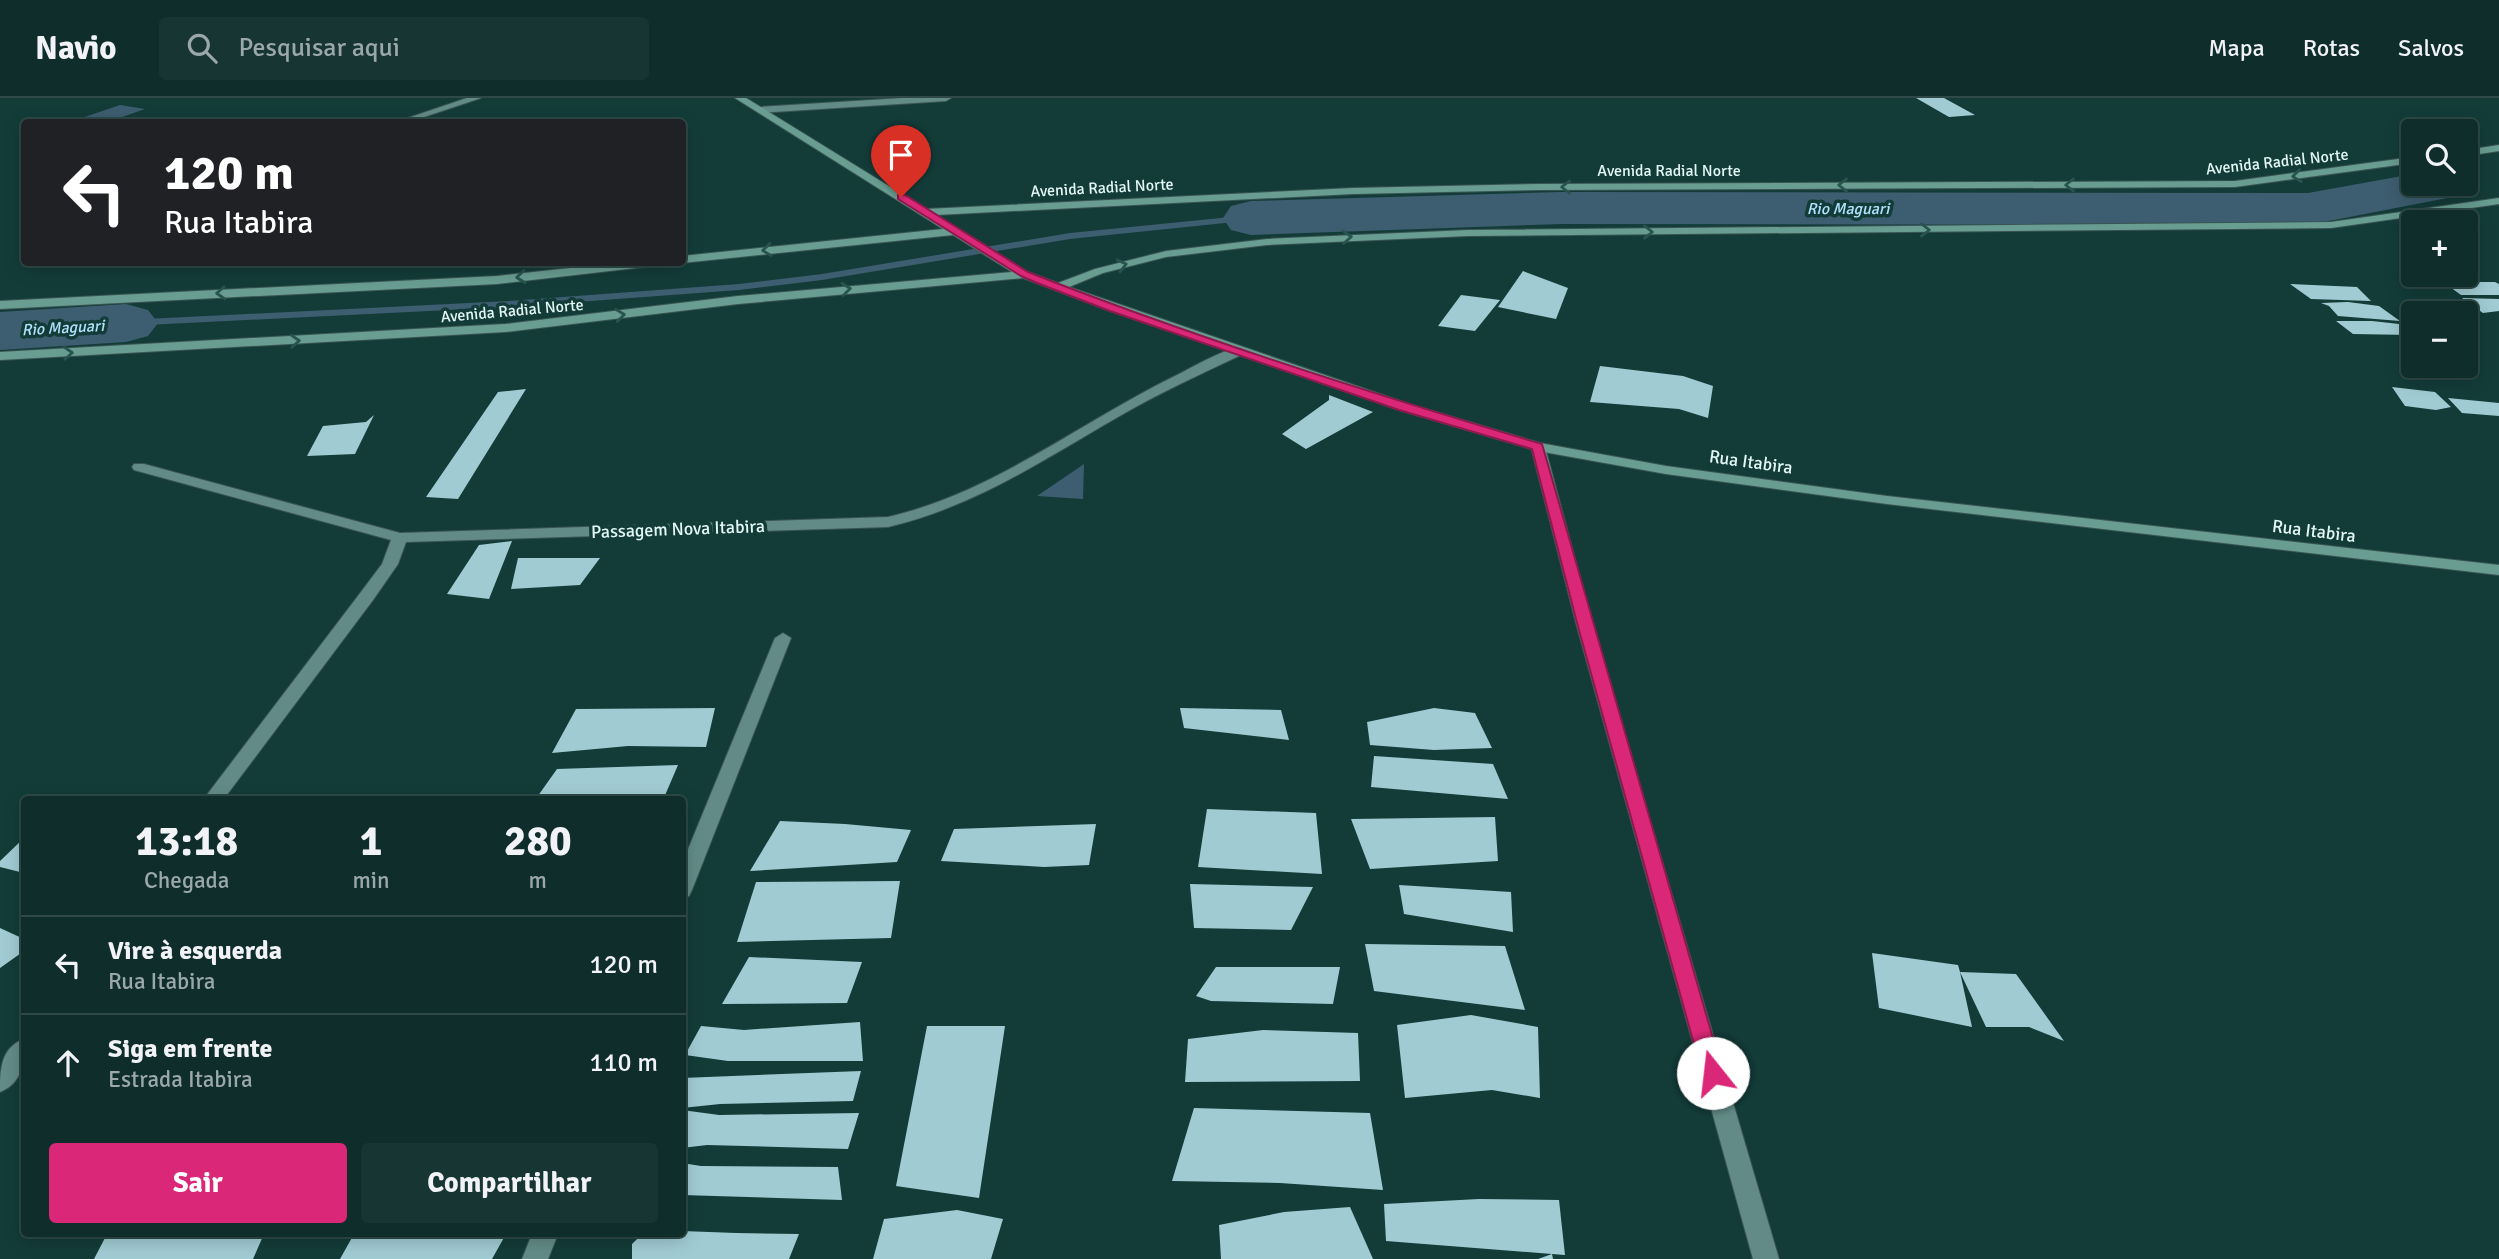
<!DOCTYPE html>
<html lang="pt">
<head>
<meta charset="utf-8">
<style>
	body { margin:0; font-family:Signika,sans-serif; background:#173533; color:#f1f3f6; height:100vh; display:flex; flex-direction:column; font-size:26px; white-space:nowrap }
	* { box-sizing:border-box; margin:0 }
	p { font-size:23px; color:#9ba8a9 }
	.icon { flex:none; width:38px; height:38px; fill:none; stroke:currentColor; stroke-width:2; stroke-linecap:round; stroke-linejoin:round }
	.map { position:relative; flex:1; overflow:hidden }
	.details { position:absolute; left:21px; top:698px; width:665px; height:441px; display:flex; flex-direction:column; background:#0e2d2b; border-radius:7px; box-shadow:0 4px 18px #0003,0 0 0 2px #2e4947 }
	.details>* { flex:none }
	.guide { position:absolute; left:21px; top:21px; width:665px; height:147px; border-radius:7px; box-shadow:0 4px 18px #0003,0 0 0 2px #2e4947; background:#202124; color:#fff; overflow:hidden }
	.fabs { position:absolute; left:2401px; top:21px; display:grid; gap:14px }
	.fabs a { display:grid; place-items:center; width:77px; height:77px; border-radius:7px; background:#0e2d2b; box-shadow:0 4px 18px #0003,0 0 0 2px #2e4947; font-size:35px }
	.pin { position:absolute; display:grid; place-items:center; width:60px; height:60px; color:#fff; margin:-72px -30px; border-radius:50% 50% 50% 0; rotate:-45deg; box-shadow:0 0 7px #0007 }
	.pin .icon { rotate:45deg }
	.me { position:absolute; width:77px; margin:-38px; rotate:344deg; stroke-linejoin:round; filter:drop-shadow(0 0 5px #0008) }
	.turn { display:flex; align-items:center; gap:24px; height:147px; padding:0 28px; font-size:32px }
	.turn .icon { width:91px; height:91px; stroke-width:2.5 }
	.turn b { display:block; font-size:49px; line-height:60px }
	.eta { display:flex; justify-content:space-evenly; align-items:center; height:119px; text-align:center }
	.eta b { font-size:42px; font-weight:700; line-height:49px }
	.action { display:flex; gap:14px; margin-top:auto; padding:14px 28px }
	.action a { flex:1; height:80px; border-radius:7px; background:#db2777; color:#fff; font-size:28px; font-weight:700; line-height:80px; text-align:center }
	.action a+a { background:#173533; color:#f1f3f6 }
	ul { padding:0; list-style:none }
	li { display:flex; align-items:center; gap:21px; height:98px; padding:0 28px; border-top:2px solid #2e4947 }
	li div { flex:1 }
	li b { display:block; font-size:26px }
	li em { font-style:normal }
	header { display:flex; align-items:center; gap:42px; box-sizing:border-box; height:98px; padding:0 35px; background:#0e2d2b; border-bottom:2px solid #2e4947 }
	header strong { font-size:33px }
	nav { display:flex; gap:38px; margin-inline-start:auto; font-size:24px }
	.search { width:490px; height:63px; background:#173533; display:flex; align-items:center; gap:18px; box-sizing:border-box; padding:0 24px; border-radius:7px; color:#9ba8a9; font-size:26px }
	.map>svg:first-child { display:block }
</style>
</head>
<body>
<header>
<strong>Navio</strong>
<div class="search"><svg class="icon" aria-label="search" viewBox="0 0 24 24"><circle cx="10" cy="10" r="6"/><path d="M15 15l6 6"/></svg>Pesquisar aqui</div>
<nav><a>Mapa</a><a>Rotas</a><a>Salvos</a></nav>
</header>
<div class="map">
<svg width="2499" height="1161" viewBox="0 0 2499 1161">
	<rect width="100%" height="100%" fill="#133c39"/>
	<path fill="#3d5e70" d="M 120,7 L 145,11 L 108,24 L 70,24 Z
		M 1084,366 L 1083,401 L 1037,398 Z"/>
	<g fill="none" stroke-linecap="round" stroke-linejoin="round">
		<path fill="#3d5e70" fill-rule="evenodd" d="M 1251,117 L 1256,120 L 1254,122 L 1070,141 L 822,182 L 739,192 L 509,209 L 126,228 L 120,225 L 126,222 L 509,203 L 739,186 L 822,176 L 1070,135 Z"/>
		<path fill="#3d5e70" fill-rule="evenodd" d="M 2413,76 L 2413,86 L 2466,86 L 2466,79 L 2470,86 L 2463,97 L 2308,127 L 1561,126 L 1251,137 L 1231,132 L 1223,120 L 1231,108 L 1251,103 L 1561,94 L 2308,95 Z
			M 126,206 L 148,212 L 158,225 L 148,238 L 126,244 L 0,252 L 0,214 Z"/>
	</g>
	<path fill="#a1cbd3" d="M 1916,0 L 1944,0 L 1975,17 L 1949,19 Z
		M 1523,173 L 1568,190 L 1556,221 L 1498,209 Z
		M 2443,184 L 2495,184 L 2499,186 L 2499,197 L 2461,197 Z
		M 2290,186 L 2357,189 L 2371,203 L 2311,201 Z
		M 1461,197 L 1500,202 L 1475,233 L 1438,228 Z
		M 2462,200 L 2499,201 L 2499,213 L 2483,215 Z
		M 2348,204 L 2379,208 L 2400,223 L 2338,218 L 2329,208 L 2321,205 Z
		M 2336,223 L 2372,223 L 2408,227 L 2412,237 L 2353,236 Z
		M 1600,268 L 1683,278 L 1713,288 L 1708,320 L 1679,311 L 1590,304 Z
		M 2392,289 L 2435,294 L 2451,309 L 2436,312 L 2405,308 Z
		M 526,291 L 458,401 L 426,399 L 498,294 Z
		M 1329,297 L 1373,314 L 1306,351 L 1282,336 L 1329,302 Z
		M 2448,300 L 2499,305 L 2499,318 L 2462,315 Z
		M 374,317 L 355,356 L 307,358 L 323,328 L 366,324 Z
		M 512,443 L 489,501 L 447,496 L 479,447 Z
		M 518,460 L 600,460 L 580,487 L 511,491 Z
		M 715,610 L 706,649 L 628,648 L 552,655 L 576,611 Z
		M 1180,610 L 1281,612 L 1289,642 L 1184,630 Z
		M 1434,610 L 1475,615 L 1492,650 L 1434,652 L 1370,647 L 1367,624 Z
		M 1374,658 L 1493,666 L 1508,701 L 1371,689 Z
		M 678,667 L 663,702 L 535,702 L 557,671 Z
		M 1207,711 L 1316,715 L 1322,776 L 1198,769 Z
		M 1495,719 L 1498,763 L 1370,771 L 1351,721 Z
		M 780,723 L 845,726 L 911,732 L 897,764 L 750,773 Z
		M 1096,726 L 1089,767 L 1044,769 L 941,763 L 954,731 Z
		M 24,740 L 24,775 L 0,769 L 0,763 Z
		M 900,783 L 891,840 L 737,844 L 756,784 Z
		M 1190,786 L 1313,789 L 1291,832 L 1194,830 Z
		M 1399,787 L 1511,794 L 1513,834 L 1404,816 Z
		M 0,830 L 24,841 L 24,853 L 0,870 Z
		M 1365,846 L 1505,848 L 1525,912 L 1374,893 Z
		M 1872,855 L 1958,867 L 1960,874 L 2016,876 L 2064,943 L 2029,929 L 1986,929 L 1960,874 L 1972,929 L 1879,910 Z
		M 749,859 L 862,864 L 847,905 L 722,906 Z
		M 1216,869 L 1340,869 L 1333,906 L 1211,903 L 1196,898 Z
		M 1471,917 L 1538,929 L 1540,1000 L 1492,992 L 1405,1000 L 1397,927 Z
		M 860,924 L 863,963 L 728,963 L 685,957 L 701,928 L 744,932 Z
		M 927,928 L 1005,928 L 979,1100 L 896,1088 Z
		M 1263,932 L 1358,935 L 1360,983 L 1185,984 L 1188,941 Z
		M 861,973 L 853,1003 L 720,1006 L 682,1010 L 682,980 Z
		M 1194,1010 L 1370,1015 L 1383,1092 L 1280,1085 L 1172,1083 Z
		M 682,1012 L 719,1017 L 859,1015 L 848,1051 L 707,1047 L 682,1050 Z
		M 682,1065 L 701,1068 L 838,1069 L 842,1102 L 682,1097 Z
		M 1479,1101 L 1559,1102 L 1565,1157 L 1552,1156 L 1553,1161 L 1538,1161 L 1552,1156 L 1386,1143 L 1384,1106 Z
		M 1350,1109 L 1373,1161 L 1221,1161 L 1219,1127 L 1284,1114 Z
		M 957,1112 L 1003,1121 L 991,1161 L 873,1161 L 884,1121 Z
		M 682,1133 L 736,1135 L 799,1136 L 789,1161 L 632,1161 L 632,1146 L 642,1136 L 682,1136 Z
		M 107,1136 L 264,1136 L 253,1161 L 94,1161 Z
		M 354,1136 L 411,1136 L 430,1141 L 506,1136 L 492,1161 L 340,1161 Z"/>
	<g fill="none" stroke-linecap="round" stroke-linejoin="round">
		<defs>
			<path id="lane" d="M 783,535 L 791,540 L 692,792 L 689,798 L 682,800 L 682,766 L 775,540 Z
				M 532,1136 L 558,1136 L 548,1161 L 522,1161 Z"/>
			<path id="street" d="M 467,0 L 481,0 L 409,24 L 396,24 Z
				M 903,0 L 951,0 L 946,3 L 760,15 L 755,12 L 760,9 Z
				M 1238,249 L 1243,250 L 1243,256 C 1201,276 1159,295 1118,319 C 1041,363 976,408 888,429 L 406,444 L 398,466 L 373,502 L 223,702 L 203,702 L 361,494 L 382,466 L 391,442 L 134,372 L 132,369 L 134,366 L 144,366 L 400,435 L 888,419 C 993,395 1079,325 1175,278 C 1195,268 1216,255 1238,249 Z
				M 1538,345 L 1545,349 L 1592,525 L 1779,1161 L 1753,1161 L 1576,525 L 1531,349 Z
				M 24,941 C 26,962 22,986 0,994 C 0,973 0,950 24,941 Z"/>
			<path id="secondary" d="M 735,0 L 746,0 L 926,111 L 1353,90 L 1539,86 L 2235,83 L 2413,59 L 2413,65 L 2235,89 L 1539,92 L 1353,96 L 936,117 L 1028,174 L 1058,185 L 1095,171 L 1166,153 L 1267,141 L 1468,132 L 2331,124 L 2499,100 L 2499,106 L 2331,130 L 1468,138 L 1267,147 L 1166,159 L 1103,175 L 1069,189 L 1409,306 L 1540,345 L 1666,368 L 1887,398 L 2499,467 L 2499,477 L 1887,406 L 1666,376 L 1538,353 L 1399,312 L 1110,213 L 1023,180 L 738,206 L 505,234 L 0,262 L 0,254 L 505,226 L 738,198 L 1012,174 L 953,137 L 682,165 L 678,164 L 682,164 L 682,158 L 943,131 Z
				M 2499,47 L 2499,53 L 2466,58 L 2466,52 Z
				M 626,164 L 667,164 L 662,167 L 497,186 L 0,211 L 0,203 L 497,178 Z"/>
		</defs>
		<use href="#lane" stroke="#395553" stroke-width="2"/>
		<use href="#street" stroke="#395553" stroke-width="2"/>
		<use href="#secondary" stroke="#395553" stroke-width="2"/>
		<use href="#lane" fill="#628b87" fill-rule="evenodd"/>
		<use href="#street" fill="#628b87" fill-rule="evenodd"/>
		<use href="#secondary" fill="#699d91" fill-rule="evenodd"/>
	</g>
	<defs><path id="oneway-chevron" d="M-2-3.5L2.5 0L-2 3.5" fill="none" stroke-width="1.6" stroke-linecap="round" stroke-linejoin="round" transform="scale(1.75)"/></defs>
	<g stroke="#28544f">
		<use href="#oneway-chevron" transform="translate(2297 78) rotate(173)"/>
		<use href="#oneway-chevron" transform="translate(1843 87) rotate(180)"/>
		<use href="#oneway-chevron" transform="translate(2070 87) rotate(180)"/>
		<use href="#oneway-chevron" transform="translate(1566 89) rotate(180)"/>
		<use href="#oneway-chevron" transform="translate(1925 132)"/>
		<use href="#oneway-chevron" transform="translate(1648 134)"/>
		<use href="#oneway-chevron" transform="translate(1347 139) rotate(-3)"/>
		<use href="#oneway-chevron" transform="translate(767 152) rotate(173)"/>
		<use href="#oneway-chevron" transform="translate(1122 167) rotate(-14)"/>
		<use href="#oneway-chevron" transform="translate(521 179) rotate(174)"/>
		<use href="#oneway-chevron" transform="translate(846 191) rotate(-6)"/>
		<use href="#oneway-chevron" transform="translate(221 195) rotate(177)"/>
		<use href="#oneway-chevron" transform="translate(620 217) rotate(-7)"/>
		<use href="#oneway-chevron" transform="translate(295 243) rotate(-3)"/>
		<use href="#oneway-chevron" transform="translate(68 255) rotate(-3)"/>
	</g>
	<path fill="#db2777" stroke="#8e194d" stroke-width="2" d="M 898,97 L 905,97 L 1028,174 C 1196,240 1369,295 1542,346 L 1723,975 L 1720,982 L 1713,985 L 1705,982 L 1702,975 L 1577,525 L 1532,351 L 1399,312 L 1110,213 L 1037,185 L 1021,178 L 898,101 Z"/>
	<g text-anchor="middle" stroke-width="7" stroke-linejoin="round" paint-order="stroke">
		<g font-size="16" fill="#e3f8f6" stroke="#133c39">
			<text transform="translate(2277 63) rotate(-6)" y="6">Avenida Radial Norte</text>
			<text x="1669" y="78">Avenida Radial Norte</text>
			<text transform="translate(1102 89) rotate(-3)" y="6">Avenida Radial Norte</text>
			<text transform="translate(512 212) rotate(-5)" y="6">Avenida Radial Norte</text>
		</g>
		<g font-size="16" font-style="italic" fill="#b1e2fe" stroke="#133c39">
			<text x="1848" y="116">Rio Maguari</text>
			<text transform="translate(63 229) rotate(-3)" y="6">Rio Maguari</text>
		</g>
		<g font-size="18" fill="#e3f8f6" stroke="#133c39">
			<text transform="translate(1751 364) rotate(8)" y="6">Rua Itabira</text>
			<text transform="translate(678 431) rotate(-2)" y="6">Passagem Nova Itabira</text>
			<text transform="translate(2314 433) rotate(7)" y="6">Rua Itabira</text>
		</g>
	</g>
</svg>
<div class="fabs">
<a><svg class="icon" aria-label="search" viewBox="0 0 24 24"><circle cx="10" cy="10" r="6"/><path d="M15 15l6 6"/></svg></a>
<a>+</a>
<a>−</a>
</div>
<div class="pin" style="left:901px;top:99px;background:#d93025"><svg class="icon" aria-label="arrive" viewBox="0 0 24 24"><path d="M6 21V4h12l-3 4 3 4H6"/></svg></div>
<svg class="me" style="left:1713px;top:975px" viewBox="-20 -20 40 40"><circle r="19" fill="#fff"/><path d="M0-13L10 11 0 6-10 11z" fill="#db2777"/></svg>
<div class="guide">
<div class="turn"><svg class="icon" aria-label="left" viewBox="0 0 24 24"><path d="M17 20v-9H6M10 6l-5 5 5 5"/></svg><div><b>120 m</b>Rua Itabira</div></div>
</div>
<section class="details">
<div class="eta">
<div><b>13:18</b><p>Chegada</p></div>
<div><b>1</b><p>min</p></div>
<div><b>280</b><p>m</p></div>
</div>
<ul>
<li><svg class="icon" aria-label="left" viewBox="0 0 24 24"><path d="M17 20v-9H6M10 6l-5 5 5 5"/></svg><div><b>Vire à esquerda</b><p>Rua Itabira</p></div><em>120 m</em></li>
<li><svg class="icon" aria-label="ahead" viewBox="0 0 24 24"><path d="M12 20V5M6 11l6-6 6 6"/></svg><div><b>Siga em frente</b><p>Estrada Itabira</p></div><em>110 m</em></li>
</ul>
<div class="action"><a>Sair</a><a>Compartilhar</a></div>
</section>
</div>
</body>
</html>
